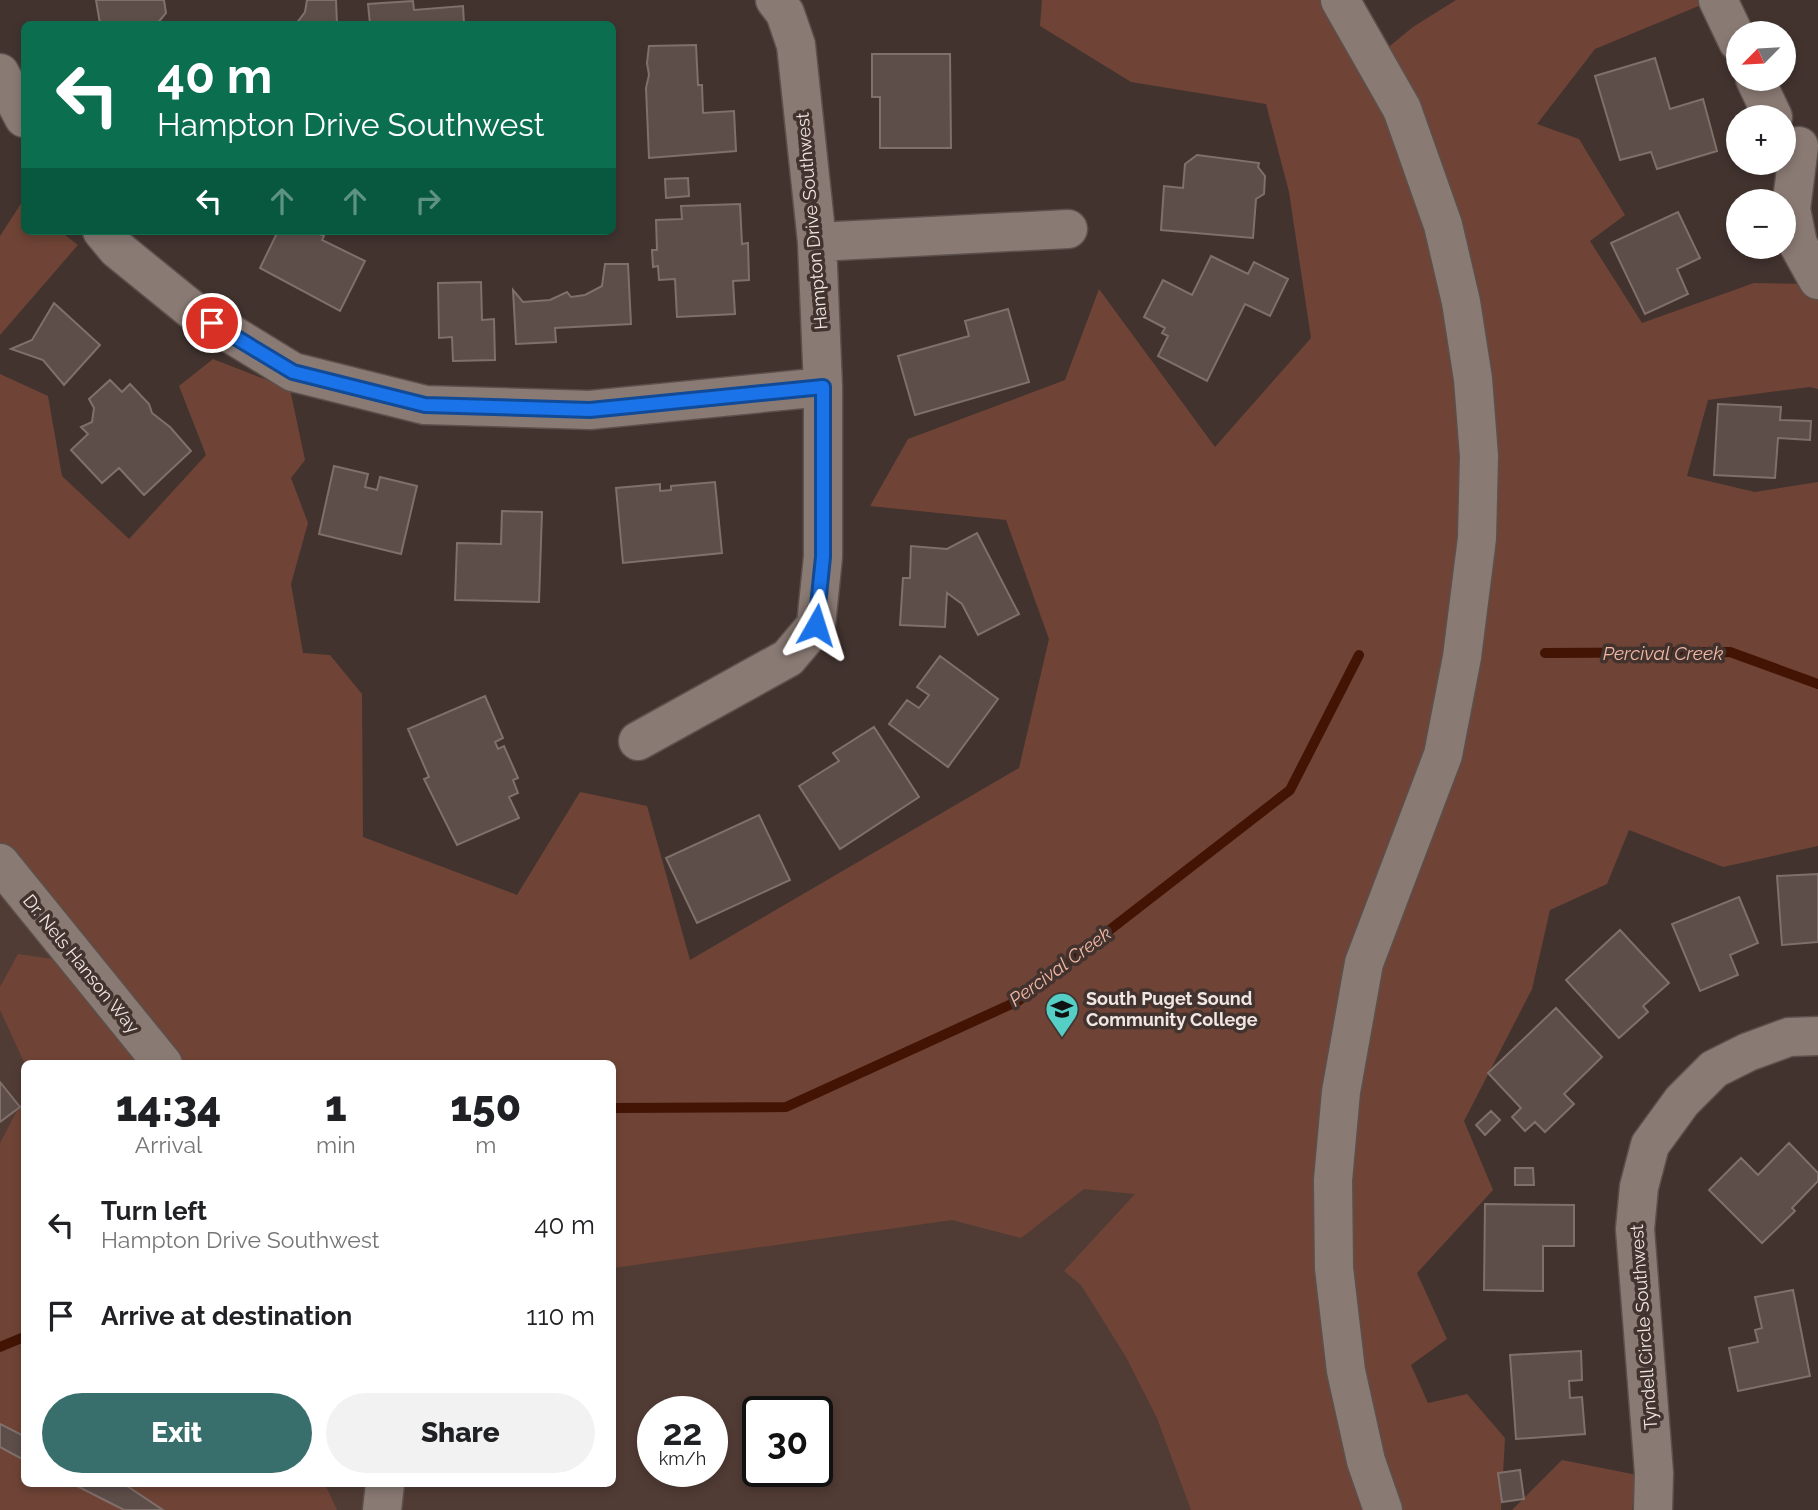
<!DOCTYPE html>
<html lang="en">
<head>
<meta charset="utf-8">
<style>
	body { margin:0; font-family:Raleway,sans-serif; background:#f2f2f2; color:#202124; height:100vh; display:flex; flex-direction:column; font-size:26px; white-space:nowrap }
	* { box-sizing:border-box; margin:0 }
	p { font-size:23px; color:#757577 }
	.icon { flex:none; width:38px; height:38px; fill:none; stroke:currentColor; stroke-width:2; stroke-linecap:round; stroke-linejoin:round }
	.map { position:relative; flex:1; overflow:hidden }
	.side { position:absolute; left:21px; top:1060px; width:595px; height:427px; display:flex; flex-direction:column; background:#fff; border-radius:10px; box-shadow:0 4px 10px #0003 }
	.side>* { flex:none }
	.guide { position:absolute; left:21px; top:21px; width:595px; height:214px; border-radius:10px; box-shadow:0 4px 10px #0003; background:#0b6e4f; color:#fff; overflow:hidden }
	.needle { width:46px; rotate:246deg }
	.controls { position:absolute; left:1726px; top:21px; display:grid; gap:14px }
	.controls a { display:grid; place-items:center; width:70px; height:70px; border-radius:50%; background:#fff; box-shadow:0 4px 10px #0003; font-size:35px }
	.speed { position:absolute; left:637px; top:1396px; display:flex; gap:14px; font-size:35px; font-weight:700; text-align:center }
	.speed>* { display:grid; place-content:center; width:91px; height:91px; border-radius:50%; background:#fff; box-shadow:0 4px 10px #0003; line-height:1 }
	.speed small { font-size:18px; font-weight:400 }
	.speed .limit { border:4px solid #111; border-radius:10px; background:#fff; color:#111 }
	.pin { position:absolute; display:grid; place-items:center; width:60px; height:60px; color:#fff; margin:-30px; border:4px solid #fff; border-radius:50%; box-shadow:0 2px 7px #0007 }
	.me { position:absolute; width:77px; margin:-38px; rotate:6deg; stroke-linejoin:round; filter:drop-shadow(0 0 5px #0008) }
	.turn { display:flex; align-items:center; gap:24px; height:147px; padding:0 21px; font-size:32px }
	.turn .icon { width:91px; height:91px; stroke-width:2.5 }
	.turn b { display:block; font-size:49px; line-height:60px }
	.lanes { display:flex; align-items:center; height:66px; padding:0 21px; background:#0003; justify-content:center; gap:35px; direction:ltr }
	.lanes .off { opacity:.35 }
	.eta { display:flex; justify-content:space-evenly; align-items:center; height:119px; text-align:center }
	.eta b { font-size:42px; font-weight:800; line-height:49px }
	.action { display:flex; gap:14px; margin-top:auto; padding:14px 21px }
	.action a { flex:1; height:80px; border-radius:42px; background:#386f6d; color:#fff; font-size:28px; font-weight:800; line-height:80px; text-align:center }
	.action a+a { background:#f2f2f2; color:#202124 }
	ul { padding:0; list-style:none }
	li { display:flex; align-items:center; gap:21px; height:91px; padding:0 21px }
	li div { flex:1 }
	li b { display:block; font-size:26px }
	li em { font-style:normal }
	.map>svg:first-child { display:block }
</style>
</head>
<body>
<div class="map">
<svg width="1818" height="1510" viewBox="0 0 1818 1510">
	<rect width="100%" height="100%" fill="#42332f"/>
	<path fill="#513c35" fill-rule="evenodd" d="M 0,568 L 237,1064 L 24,1064 L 24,1484 L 612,1484 L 613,1137 L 1401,775 L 1332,1510 L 0,1510 ZM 653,1412 L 712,1412 L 712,1472 L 653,1472 ZM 758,1412 L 817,1412 L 817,1472 L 758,1472 Z"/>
	<path fill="#6f4436" d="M 1042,0 L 1340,0 L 1374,59 L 1413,27 L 1456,0 L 1713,0 L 1595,49 L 1537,124 L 1579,139 L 1625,215 L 1590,241 L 1642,323 L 1754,283 L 1818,284 L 1818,389 L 1810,387 L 1708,400 L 1687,476 L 1755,492 L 1818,482 L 1818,846 L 1723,867 L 1629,830 L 1607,884 L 1550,910 L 1532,989 L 1464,1121 L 1493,1190 L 1417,1273 L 1447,1339 L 1411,1365 L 1428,1403 L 1467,1394 L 1505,1438 L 1501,1510 L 1191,1510 L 1157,1418 L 1126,1357 L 1081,1285 L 1064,1271 L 1135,1194 L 1084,1189 L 1021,1238 L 952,1220 L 613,1268 L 612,1064 L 25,1064 L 0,1010 L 0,987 L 18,954 L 80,963 L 0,863 L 0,374 L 48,396 L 62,476 L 129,539 L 206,455 L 179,386 L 213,359 L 290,389 L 305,460 L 291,478 L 308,523 L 291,584 L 303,653 L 330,655 L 362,694 L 363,837 L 517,895 L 580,792 L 647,806 L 690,960 L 1019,768 L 1049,639 L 1006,520 L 870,506 L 908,439 L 1065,380 L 1099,289 L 1215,447 L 1311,338 L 1289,192 L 1266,104 L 1131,82 L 1040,26 Z
		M 22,202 L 24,204 L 24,231 L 60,231 L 78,245 L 0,335 L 0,236 Z
		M 24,1098 L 24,1484 L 325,1484 L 337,1510 L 0,1510 L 0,1143 Z
		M 1562,1460 L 1637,1475 L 1632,1510 L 1512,1510 Z"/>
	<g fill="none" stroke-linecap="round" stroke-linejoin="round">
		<path stroke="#431404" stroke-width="10" d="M 1545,653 L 1730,652 L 1818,684
			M 612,1108 L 786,1107 L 1018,1001 L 1290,790 L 1359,655
			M 0,1347 L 24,1337"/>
	</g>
	<path fill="#5d4e49" stroke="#806f6a" stroke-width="2" d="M 96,0 L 164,0 L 166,13 L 157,24 L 100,24 Z
		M 307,0 L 336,0 L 337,24 L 296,24 L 305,12 Z
		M 413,1 L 414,10 L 463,6 L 464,24 L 370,24 L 368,4 Z
		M 696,45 L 698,85 L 702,85 L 703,113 L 734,111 L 736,151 L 649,158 L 646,88 L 649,75 L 647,63 L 649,46 Z
		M 872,54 L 950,54 L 951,148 L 880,148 L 880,97 L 872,97 Z
		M 1655,58 L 1670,109 L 1703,99 L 1717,151 L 1657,169 L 1651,152 L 1620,160 L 1595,76 Z
		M 1197,155 L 1259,163 L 1258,167 L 1265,176 L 1264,194 L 1256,199 L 1253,238 L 1161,230 L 1164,186 L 1183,188 L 1185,164 Z
		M 688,178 L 689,196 L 666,198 L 665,179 Z
		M 740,204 L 742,244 L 748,243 L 749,280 L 733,281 L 735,314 L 677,317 L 675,279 L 659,280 L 658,266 L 653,267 L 652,250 L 657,250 L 656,220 L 682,219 L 681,206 Z
		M 1678,212 L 1700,258 L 1677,269 L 1688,294 L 1645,314 L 1611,243 Z
		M 278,231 L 313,231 L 324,236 L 322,240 L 365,261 L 340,311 L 260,268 Z
		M 1211,256 L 1248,274 L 1254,262 L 1288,279 L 1270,316 L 1245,304 L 1207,381 L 1158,356 L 1168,336 L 1162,333 L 1165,328 L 1144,317 L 1163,280 L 1192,295 Z
		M 605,264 L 628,264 L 631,324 L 555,328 L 556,342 L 516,344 L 513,290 L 523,302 L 550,300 L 567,292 L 571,297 L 585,295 L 602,286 Z
		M 481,282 L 482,320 L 494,319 L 495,360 L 453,361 L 452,337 L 439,338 L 438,283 Z
		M 54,303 L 100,345 L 64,385 L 43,360 L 11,349 L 32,340 Z
		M 1008,309 L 1029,382 L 915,415 L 898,356 L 969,336 L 965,321 Z
		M 110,380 L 122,392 L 130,384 L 149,404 L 152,413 L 170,427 L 191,451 L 144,495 L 119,468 L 102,483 L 71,450 L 88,434 L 81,427 L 92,422 L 94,408 L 89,399 Z
		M 1718,404 L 1781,407 L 1780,420 L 1811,421 L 1810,440 L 1778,438 L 1775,478 L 1714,475 Z
		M 334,466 L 368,474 L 365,487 L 377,490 L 380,477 L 417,486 L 401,554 L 319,534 Z
		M 715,482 L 722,553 L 623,563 L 616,488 L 660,484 L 660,491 L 671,490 L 671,486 Z
		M 502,511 L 542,512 L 539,602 L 455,600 L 457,543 L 501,544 Z
		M 977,533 L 1019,614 L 978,635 L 962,604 L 947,593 L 945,627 L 900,625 L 903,578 L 910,578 L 911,546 L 947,549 Z
		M 940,656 L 998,699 L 948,767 L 889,724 L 907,700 L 919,708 L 929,695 L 917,687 Z
		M 485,696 L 503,738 L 495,742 L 498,749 L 504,746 L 518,778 L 513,780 L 518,793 L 509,797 L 519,818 L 457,845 L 424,779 L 429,777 L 408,729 Z
		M 874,727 L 919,797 L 840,849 L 799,786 L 839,761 L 833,753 Z
		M 759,815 L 790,880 L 697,923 L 666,858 Z
		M 1818,874 L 1818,942 L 1782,945 L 1777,876 Z
		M 1739,897 L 1758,943 L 1730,955 L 1738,975 L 1700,991 L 1672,924 Z
		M 1620,930 L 1669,983 L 1643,1006 L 1648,1012 L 1619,1038 L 1566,980 Z
		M 1556,1008 L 1602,1057 L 1564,1094 L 1574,1104 L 1545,1132 L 1535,1122 L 1525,1131 L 1512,1117 L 1521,1108 L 1488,1073 Z
		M 0,1082 L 20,1107 L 0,1122 Z
		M 1491,1111 L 1500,1120 L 1485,1135 L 1476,1125 Z
		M 1789,1143 L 1818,1173 L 1818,1181 L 1792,1208 L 1795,1211 L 1762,1243 L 1709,1190 L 1741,1158 L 1758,1175 Z
		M 1515,1168 L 1533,1168 L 1534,1185 L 1515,1185 Z
		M 1485,1204 L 1574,1205 L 1574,1246 L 1543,1246 L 1543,1291 L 1484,1290 Z
		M 1793,1290 L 1810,1376 L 1738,1391 L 1729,1348 L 1758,1342 L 1755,1330 L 1762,1328 L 1755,1297 Z
		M 1581,1351 L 1582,1380 L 1569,1381 L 1570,1398 L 1582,1397 L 1585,1434 L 1516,1439 L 1510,1355 Z
		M 0,1424 L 24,1436 L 24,1460 L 0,1447 Z
		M 1520,1470 L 1524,1499 L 1502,1502 L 1498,1473 Z
		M 73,1484 L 124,1484 L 163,1510 L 124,1510 Z"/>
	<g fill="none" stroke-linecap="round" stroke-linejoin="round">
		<defs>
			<path id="minor" d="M 1340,0 L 1402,109 L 1443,225 L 1461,302 L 1473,379 L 1479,456 L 1477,538 L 1462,657 L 1443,755 L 1364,963 L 1341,1092 L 1333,1180 L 1334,1268 L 1346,1371 L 1366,1461 L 1383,1510
				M 1718,0 L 1738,42
				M 0,73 L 24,118
				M 1755,79 L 1773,117
				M 1799,146 L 1791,209 L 1798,244 L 1818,280
				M 102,231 L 117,249 L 192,310 L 293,372 L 425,405 L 590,410 L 823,387
				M 817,242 L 1068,229
				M 638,741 L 788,658 L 816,625 L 823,557 L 823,387 L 817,242 L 796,45 L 785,13 L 775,0
				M 0,863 L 163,1064
				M 382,1510 L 385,1484
				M 1653,1510 L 1654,1473 L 1635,1229 L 1639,1187 L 1650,1145 L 1682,1101 L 1714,1069 L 1748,1052 L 1789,1037 L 1818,1036"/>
		</defs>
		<use href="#minor" stroke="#5c504c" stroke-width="41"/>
		<use href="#minor" stroke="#8a7a74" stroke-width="38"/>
	</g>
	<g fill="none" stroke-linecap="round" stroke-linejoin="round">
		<defs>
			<path id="route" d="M 212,323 L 293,372 L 425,405 L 590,410 L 823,387 L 823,557 L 816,625"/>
		</defs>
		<use href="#route" stroke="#114b97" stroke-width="18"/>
		<use href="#route" stroke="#1a73e8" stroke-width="12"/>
	</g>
	<defs>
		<symbol id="university-pin" viewBox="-11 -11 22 30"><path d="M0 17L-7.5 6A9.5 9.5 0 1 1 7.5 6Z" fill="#55cec6" stroke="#42332f"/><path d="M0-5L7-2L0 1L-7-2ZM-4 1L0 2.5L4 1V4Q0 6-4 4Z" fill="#111"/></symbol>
	</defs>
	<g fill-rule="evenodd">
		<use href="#university-pin" x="1043" y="990" width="38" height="52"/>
	</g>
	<g text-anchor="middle" stroke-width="7" stroke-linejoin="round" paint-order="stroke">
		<g font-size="18" fill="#f0e7e3" stroke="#42332f">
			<text transform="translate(812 221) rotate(-95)" y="6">Hampton Drive Southwest</text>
			<text transform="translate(81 964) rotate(51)" y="6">Dr. Nels Hanson Way</text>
			<text transform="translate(1644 1327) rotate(-94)" y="6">Tyndell Circle Southwest</text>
		</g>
		<g font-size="18" font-weight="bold" fill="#f0e7e3" stroke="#42332f" text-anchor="start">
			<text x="1086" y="1005">South Puget Sound<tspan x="1086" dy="21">Community College</tspan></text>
		</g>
		<g font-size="19" font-style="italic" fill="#f3b7a3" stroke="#42332f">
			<text x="1663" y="660">Percival Creek</text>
			<text transform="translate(1060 966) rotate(-36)" y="7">Percival Creek</text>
		</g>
	</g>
</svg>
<div class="controls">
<a><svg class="needle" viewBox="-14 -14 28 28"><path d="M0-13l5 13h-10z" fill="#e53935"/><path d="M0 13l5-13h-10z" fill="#757577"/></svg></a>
<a>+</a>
<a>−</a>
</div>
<div class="speed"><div>22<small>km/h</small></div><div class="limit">30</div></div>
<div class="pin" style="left:212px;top:323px;background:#d93025"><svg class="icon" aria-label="arrive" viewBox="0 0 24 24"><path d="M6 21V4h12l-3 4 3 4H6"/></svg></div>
<svg class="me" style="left:816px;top:625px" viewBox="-20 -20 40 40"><path d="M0-17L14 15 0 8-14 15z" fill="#1a73e8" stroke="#fff" stroke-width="4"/></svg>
<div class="guide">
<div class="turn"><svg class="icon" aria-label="left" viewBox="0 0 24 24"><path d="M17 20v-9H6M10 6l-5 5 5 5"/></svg><div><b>40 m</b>Hampton Drive Southwest</div></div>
<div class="lanes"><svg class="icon" aria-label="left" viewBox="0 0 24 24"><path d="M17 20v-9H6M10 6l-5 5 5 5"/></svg><svg class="icon off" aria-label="ahead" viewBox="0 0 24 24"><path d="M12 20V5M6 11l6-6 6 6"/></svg><svg class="icon off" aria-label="ahead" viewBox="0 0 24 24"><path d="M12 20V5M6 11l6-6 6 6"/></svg><svg class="icon off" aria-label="right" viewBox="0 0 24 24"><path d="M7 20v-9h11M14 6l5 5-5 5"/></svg></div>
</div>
<section class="side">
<div class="eta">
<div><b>14:34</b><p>Arrival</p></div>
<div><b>1</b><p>min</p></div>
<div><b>150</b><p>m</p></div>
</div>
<ul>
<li><svg class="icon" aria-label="left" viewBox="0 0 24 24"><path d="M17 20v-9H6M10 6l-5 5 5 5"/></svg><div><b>Turn left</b><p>Hampton Drive Southwest</p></div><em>40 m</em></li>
<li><svg class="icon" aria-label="arrive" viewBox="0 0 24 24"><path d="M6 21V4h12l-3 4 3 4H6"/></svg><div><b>Arrive at destination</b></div><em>110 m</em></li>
</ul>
<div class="action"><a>Exit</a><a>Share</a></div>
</section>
</div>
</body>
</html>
